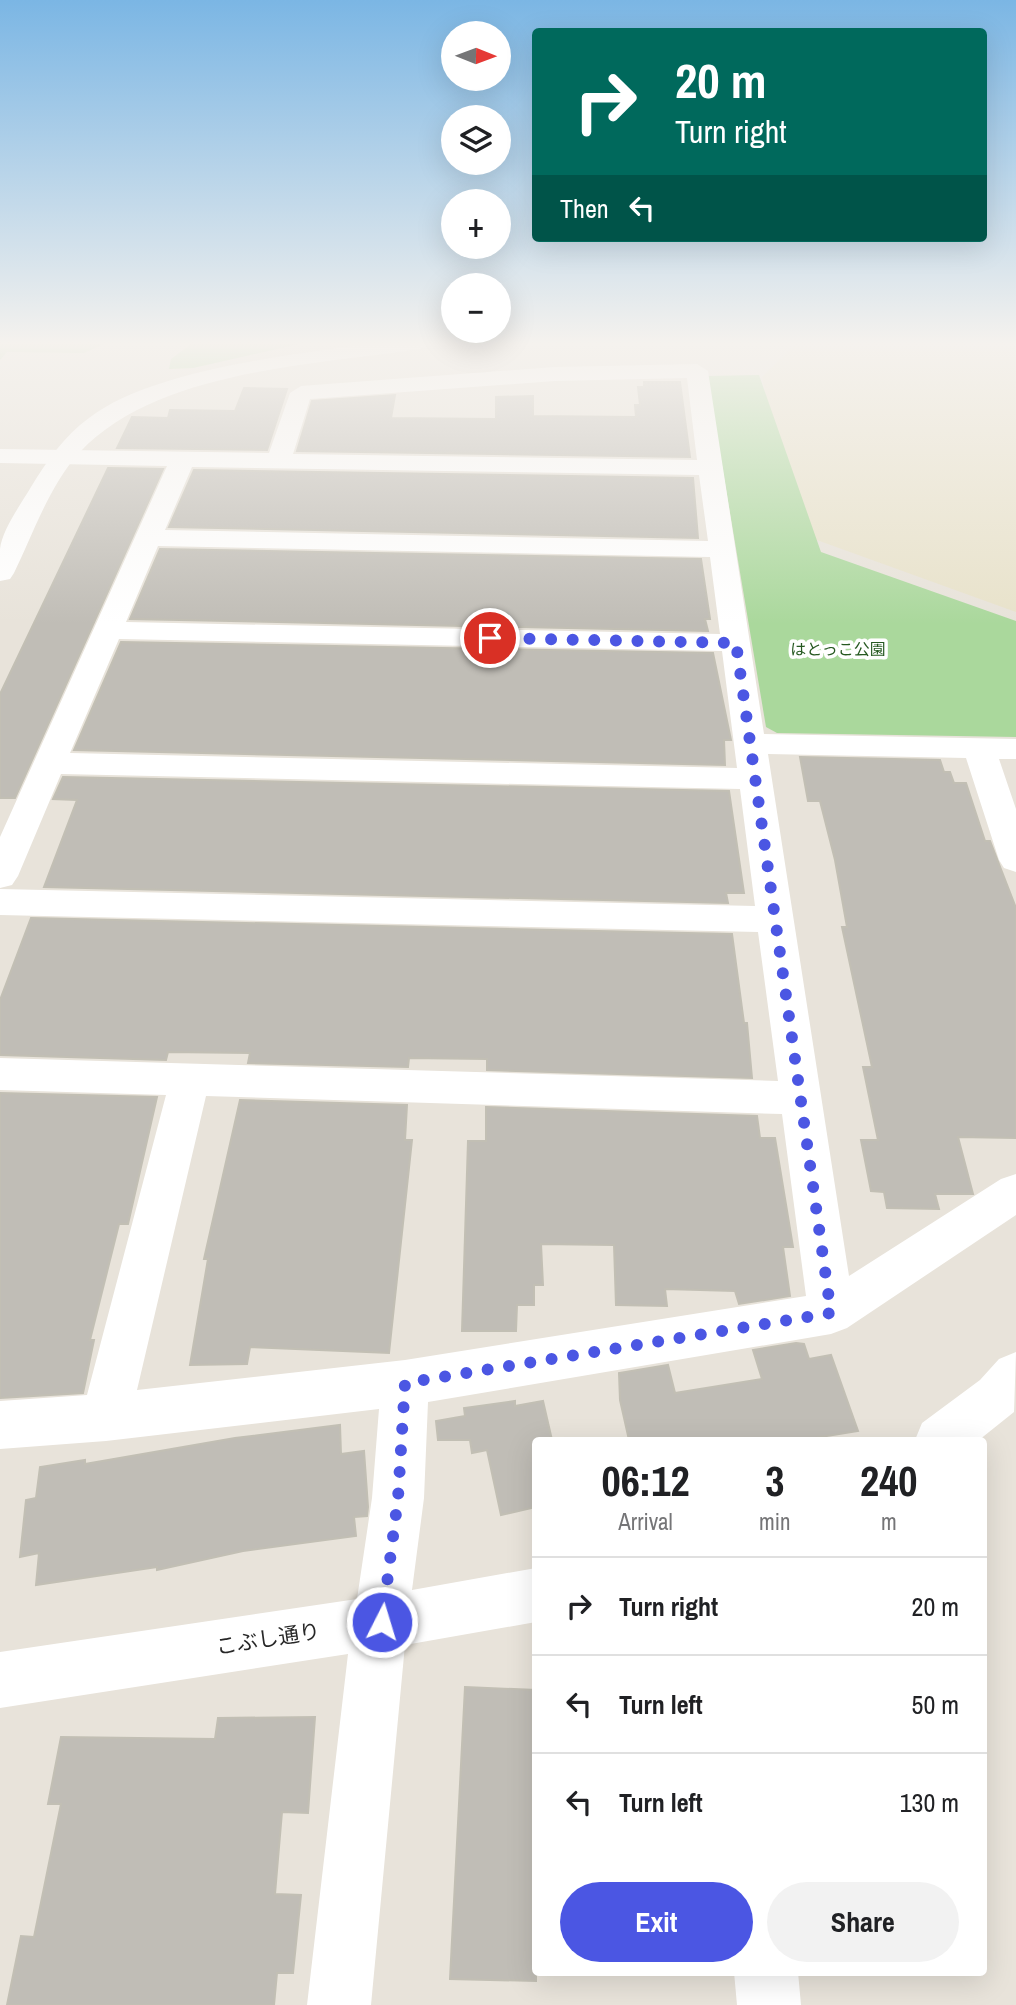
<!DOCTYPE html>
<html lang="en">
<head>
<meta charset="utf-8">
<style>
	body { margin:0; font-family:"Archivo Narrow","Noto Sans JP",sans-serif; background:#f2f2f2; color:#202124; height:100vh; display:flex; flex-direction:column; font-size:26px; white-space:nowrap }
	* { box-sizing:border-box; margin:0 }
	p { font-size:23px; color:#757577 }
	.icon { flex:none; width:38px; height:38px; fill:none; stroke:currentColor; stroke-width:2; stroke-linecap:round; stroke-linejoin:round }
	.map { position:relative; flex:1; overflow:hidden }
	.sheet { position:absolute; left:532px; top:1437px; width:455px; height:539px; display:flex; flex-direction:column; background:#fff; border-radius:7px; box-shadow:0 7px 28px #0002 }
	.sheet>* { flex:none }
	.guide { position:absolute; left:532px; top:28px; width:455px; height:214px; border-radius:7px; box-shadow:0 7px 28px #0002; background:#00695c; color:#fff; overflow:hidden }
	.needle { width:46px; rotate:91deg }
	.buttons { position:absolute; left:441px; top:21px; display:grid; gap:14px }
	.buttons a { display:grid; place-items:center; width:70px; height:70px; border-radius:50%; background:#fff; box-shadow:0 7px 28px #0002; font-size:35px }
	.pin { position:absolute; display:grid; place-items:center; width:60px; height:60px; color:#fff; margin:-30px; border:4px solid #fff; border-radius:50%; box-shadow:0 2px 7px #0007 }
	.me { position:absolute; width:77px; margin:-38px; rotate:5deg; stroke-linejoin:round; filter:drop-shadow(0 0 5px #0008) }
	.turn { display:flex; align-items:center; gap:24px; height:147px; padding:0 28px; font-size:32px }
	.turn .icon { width:91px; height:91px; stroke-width:2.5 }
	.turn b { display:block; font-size:49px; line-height:60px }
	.then { display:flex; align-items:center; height:66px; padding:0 28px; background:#0003; gap:14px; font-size:26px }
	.eta { display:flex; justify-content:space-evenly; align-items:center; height:119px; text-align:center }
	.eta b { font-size:42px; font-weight:700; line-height:49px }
	.primary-button { display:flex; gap:14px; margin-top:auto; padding:14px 28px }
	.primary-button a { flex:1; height:80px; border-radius:42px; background:#4b56e3; color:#fff; font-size:28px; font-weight:700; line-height:80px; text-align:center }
	.primary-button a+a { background:#f2f2f2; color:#202124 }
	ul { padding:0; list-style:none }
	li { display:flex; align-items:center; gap:21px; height:98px; padding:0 28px; border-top:2px solid #e0e0e0 }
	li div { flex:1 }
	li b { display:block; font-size:26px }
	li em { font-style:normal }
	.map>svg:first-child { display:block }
</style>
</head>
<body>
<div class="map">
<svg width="1016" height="2005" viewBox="0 0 1016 2005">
	<rect width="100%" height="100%" fill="#e8e3da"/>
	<path fill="#e8e2ca" d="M 797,343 L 1016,343 L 1016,612 L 803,535 L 793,528 L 762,377 Z"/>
	<path fill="#aad89c" d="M 0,343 L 106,343 L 84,353 L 7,352 L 0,360 Z
		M 186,343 L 304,343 L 193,368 L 169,369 L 171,359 L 190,345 Z
		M 759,375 L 821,552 L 1016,621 L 1016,737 L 777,733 L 766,727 L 707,376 Z"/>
	<path fill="#c0bdb6" stroke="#c2bfb4" stroke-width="2" d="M 644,382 L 680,382 L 690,457 L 297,451 L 312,401 L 395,395 L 391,418 L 496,419 L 496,397 L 533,396 L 533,416 L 636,417 L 635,405 L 640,405 L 638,387 L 644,387 Z
		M 244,388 L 287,389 L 267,450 L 117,448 L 132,417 L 168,418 L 170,410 L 235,411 Z
		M 108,468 L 163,469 L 15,798 L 0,798 L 0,694 Z
		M 194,470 L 693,478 L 698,538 L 169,527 Z
		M 160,549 L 701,559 L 710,619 L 705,619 L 708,631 L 130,619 Z
		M 121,642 L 713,653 L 731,740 L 724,740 L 725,765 L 74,750 Z
		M 800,757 L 940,760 L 944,772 L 950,772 L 954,783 L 966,783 L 985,841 L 990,841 L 1016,908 L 1016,1138 L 958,1137 L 973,1194 L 935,1194 L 939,1209 L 887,1208 L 884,1192 L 871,1191 L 861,1140 L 878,1140 L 863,1067 L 872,1067 L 842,927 L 847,927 L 835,860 L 820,801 L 808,801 Z
		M 63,777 L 729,791 L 744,893 L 726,893 L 728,903 L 44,887 L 77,800 L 53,799 Z
		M 31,918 L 732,934 L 744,1023 L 747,1023 L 752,1078 L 487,1070 L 487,1059 L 409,1058 L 408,1067 L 248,1063 L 250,1053 L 168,1052 L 166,1060 L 0,1055 L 0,1000 Z
		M 0,1093 L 157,1097 L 128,1224 L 119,1224 L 90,1340 L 94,1340 L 83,1393 L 0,1398 Z
		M 240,1100 L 407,1105 L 405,1140 L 412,1140 L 389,1353 L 250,1347 L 247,1364 L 190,1365 L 208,1259 L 204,1259 Z
		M 486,1107 L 757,1116 L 760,1138 L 775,1138 L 793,1247 L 783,1247 L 790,1296 L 739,1304 L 735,1291 L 665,1289 L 667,1306 L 616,1305 L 614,1245 L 541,1244 L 543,1285 L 534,1285 L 534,1305 L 517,1305 L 516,1331 L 462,1331 L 468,1141 L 486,1141 Z
		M 796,1343 L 804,1344 L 809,1359 L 831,1355 L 858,1431 L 802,1440 L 629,1440 L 620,1400 L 619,1373 L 668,1365 L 675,1393 L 762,1379 L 753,1350 Z
		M 515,1401 L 515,1406 L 543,1401 L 552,1440 L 536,1440 L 536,1507 L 501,1515 L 487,1450 L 472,1453 L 470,1440 L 438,1440 L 436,1421 L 465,1416 L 464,1408 Z
		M 340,1425 L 341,1454 L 364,1451 L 368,1507 L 367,1516 L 354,1517 L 356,1536 L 243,1551 L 157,1570 L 157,1567 L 36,1585 L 39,1553 L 20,1557 L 26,1500 L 36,1498 L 40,1467 L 85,1460 L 85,1464 L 235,1438 Z
		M 465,1687 L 536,1690 L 536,1981 L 450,1979 Z
		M 315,1717 L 308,1813 L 282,1812 L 275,1894 L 301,1895 L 293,1973 L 277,1973 L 274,2005 L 7,2005 L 21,1936 L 34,1937 L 61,1804 L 48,1804 L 61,1737 L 215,1739 L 218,1718 Z"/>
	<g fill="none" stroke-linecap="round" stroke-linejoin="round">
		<path fill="#fff" fill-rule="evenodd" d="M 697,364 L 708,371 L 764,734 L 1016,739 L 1016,759 L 999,759 L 1016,809 L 1016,872 L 1004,868 L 999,860 L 966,758 L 768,754 L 849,1276 L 1001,1179 L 1016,1174 L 1016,1215 L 847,1328 L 831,1334 L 428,1402 L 424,1498 L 412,1590 L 536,1568 L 536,1622 L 405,1645 L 371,2005 L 307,2005 L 348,1654 L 0,1708 L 0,1652 L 357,1599 L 372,1498 L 379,1409 L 106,1441 L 0,1449 L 0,1401 L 87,1395 L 166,1095 L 0,1090 L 0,1058 L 778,1081 L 758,932 L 0,915 L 0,889 L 755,906 L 740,789 L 61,774 L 18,876 L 12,885 L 0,888 L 0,837 L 167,466 L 0,463 L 0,449 L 269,453 L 290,393 L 301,386 L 555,367 ZM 687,378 L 697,460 L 293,454 L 310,399 L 555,381 ZM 192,467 L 699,475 L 708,541 L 165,530 ZM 158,546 L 710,557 L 720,634 L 126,622 ZM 119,639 L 722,651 L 737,768 L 70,753 ZM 206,1096 L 782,1114 L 806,1296 L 405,1360 L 137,1390 Z
			M 1016,1352 L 1014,1412 L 979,1440 L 915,1440 L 922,1423 L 980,1380 L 999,1359 Z
			M 734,1972 L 798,1972 L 801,2005 L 737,2005 Z"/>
		<path fill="#fff" fill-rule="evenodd" d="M 376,343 L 431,343 L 420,349 C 314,365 157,370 80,452 C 50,484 33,534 14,573 L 10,579 L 0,581 C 0,571 0,559 0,549 C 2,530 21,504 31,487 C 47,461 64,436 89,418 C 153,369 296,354 376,343 Z"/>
	</g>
	<linearGradient id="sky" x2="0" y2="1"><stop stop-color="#7bb6e4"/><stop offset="0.55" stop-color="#f5f2ee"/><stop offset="1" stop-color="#f5f2ee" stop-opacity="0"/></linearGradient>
	<rect width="1016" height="624" fill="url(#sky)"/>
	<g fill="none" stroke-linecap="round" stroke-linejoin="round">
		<path stroke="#4b56e3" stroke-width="12" stroke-dasharray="0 21.6" d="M 382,1622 L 398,1498 L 405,1383 L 831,1313 L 736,643 L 490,638"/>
	</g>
	<g text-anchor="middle" stroke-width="7" stroke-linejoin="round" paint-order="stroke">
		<g font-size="16" fill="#265921" stroke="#fff">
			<text x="838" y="655">はとっこ公園</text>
		</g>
		<g font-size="21" fill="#272727" stroke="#fff">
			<text transform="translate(268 1639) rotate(-9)" y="7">こぶし通り</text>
		</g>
	</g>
</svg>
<div class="buttons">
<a><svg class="needle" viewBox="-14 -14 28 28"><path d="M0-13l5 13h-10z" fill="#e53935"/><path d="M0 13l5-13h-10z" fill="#757577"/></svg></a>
<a><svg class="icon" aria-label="layers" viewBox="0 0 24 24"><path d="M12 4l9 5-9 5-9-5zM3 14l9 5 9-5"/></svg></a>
<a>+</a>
<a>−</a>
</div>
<div class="pin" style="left:490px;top:638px;background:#d93025"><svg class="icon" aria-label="arrive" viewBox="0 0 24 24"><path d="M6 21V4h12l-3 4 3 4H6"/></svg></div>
<svg class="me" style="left:382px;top:1622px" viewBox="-20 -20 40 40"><circle r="17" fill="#4b56e3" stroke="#fff" stroke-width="3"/><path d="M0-11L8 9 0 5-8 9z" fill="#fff"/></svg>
<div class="guide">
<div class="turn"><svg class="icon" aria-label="right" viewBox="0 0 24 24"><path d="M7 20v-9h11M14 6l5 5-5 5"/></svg><div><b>20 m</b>Turn right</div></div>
<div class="then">Then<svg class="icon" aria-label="left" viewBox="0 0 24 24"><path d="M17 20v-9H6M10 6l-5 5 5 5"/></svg></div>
</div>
<section class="sheet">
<div class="eta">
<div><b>06:12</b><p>Arrival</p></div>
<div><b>3</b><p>min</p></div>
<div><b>240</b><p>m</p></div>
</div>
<ul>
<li><svg class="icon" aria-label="right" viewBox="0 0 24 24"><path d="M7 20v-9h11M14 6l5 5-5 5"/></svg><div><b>Turn right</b></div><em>20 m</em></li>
<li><svg class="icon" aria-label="left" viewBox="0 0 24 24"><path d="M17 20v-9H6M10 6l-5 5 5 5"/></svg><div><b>Turn left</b></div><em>50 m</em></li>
<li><svg class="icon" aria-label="left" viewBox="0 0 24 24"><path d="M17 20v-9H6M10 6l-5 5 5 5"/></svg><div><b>Turn left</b></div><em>130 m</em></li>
</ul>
<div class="primary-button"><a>Exit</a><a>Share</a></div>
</section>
</div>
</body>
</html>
